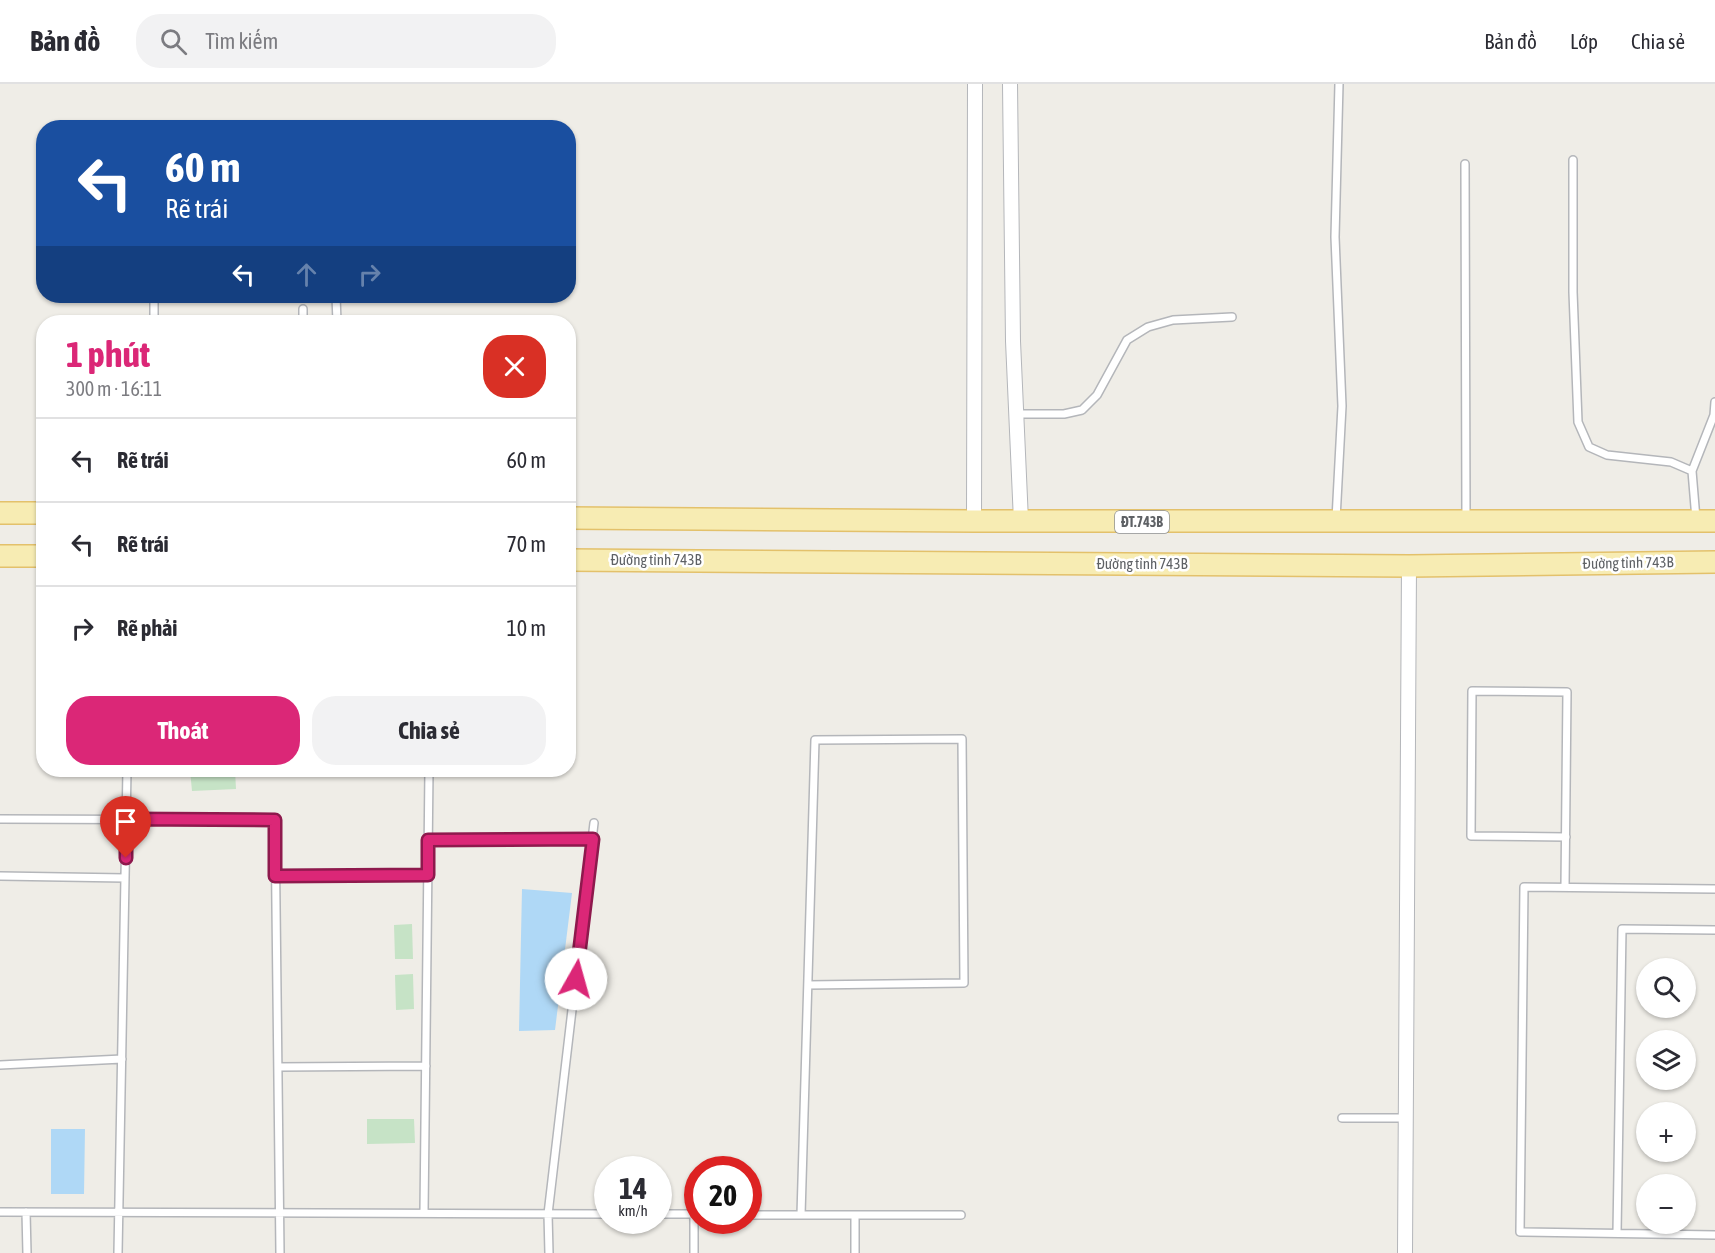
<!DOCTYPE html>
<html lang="vi">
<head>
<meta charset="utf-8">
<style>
	body { margin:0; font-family:"Asap Condensed",sans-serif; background:#f2f2f3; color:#2b2b33; height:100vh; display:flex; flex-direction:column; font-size:22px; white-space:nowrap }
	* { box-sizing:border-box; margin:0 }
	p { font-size:20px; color:#7c7c81 }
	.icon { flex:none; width:33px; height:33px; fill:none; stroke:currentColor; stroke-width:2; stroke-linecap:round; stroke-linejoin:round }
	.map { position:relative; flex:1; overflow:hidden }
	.details { position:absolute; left:36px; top:231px; width:540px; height:462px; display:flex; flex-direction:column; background:#fff; border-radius:24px; box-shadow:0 2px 4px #0004 }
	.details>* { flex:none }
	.hud { position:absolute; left:36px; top:36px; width:540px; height:183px; border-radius:24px; box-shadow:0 2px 4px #0004; background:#1a4fa0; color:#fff; overflow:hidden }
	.fabs { position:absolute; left:1636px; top:874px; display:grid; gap:12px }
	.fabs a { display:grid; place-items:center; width:60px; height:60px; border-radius:50%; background:#fff; box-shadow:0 2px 4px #0004; font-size:30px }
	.speed { position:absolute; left:594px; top:1072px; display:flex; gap:12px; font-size:30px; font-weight:700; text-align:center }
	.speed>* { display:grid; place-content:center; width:78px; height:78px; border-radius:50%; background:#fff; box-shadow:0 2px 4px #0004; line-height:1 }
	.speed small { font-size:15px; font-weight:400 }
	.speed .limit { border:9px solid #d22; background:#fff; color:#111 }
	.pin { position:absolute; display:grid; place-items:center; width:51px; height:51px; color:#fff; margin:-62px -26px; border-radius:50% 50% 50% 0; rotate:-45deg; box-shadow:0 0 6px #0007 }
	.pin .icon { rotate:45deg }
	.me { position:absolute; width:66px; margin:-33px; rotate:7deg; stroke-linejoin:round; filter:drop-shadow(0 0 4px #0008) }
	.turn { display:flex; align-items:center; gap:21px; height:126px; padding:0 30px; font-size:27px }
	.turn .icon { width:78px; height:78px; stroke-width:2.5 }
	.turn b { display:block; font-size:42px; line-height:51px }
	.lanes { display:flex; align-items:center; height:57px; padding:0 30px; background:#0003; justify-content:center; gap:30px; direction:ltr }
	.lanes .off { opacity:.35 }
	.round { display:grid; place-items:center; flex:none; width:63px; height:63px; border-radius:24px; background:#f2f2f3 }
	.overview { display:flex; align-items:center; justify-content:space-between; height:102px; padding:0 30px }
	h1 { font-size:36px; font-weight:700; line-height:45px; color:#db2777 }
	.primary-button { display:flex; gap:12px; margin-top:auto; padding:12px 30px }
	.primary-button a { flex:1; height:69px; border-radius:24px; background:#db2777; color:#fff; font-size:24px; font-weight:700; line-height:69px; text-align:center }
	.primary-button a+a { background:#f2f2f3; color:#2b2b33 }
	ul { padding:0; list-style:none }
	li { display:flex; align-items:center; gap:18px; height:84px; padding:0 30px; border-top:2px solid #e1e1e2 }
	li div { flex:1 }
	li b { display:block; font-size:22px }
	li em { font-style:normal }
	header { display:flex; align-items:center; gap:36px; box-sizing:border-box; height:84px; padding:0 30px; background:#fff; border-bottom:2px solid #e1e1e2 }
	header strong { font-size:28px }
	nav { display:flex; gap:33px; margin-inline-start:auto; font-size:21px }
	.search { width:420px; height:54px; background:#f2f2f3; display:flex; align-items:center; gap:15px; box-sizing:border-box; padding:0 21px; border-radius:24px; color:#7c7c81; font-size:22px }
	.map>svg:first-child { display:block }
</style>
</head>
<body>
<header>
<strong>Bản đồ</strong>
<div class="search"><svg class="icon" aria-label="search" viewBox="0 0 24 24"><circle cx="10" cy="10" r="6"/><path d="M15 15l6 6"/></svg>Tìm kiếm</div>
<nav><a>Bản đồ</a><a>Lớp</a><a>Chia sẻ</a></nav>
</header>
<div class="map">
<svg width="1715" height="1169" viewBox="0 0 1715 1169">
	<rect width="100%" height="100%" fill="#efede7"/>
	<path fill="#c6e3c6" d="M 190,686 L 235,686 L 236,705 L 192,707 Z
		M 412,840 L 413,875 L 395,875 L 394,841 Z
		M 413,890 L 414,925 L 396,926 L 395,891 Z
		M 367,1035 L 414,1035 L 415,1059 L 367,1060 Z"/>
	<path fill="#afd8f6" d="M 522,805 L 572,809 L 555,946 L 519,947 Z
		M 51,1045 L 85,1045 L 84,1110 L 51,1110 Z"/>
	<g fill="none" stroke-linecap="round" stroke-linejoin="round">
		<defs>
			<path id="service" d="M 1573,76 L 1573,208 L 1578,338 L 1589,363 L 1607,371 L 1671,378 L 1692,387 L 1696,435
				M 1465,80 L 1466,433
				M 336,212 L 337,238
				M 154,238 L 154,212
				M 303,238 L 303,225
				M 1017,330 L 1064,330 L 1082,326 L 1097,311 L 1127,256 L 1148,243 L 1173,236 L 1232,233
				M 1692,387 L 1714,331 L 1715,318
				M 1336,435 L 1342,322 L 1335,153 L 1339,0
				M 0,735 L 275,736 L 280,1169
				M 428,756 L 593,755
				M 0,792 L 125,794
				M 275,792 L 428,791
				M 1565,803 L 1567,608 L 1472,607 L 1471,752 L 1566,753
				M 1715,805 L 1524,803 L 1520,1148 L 1715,1151
				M 0,981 L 122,975
				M 278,983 L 426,982
				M 1342,1034 L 1405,1034
				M 0,1128 L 608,1130
				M 26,1128 L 27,1169
				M 424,1129 L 429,686
				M 658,1130 L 698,1130
				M 694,1130 L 694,1169
				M 748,1131 L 961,1131
				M 801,1131 L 815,656 L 962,655 L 964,899 L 808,901
				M 855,1131 L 855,1169
				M 1617,1149 L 1622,845 L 1715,846
				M 118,1169 L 127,686
				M 549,1169 L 548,1130 L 594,739"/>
			<path id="minor" d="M 1010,0 L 1013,257 L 1021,437
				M 974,437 L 975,0
				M 1405,1169 L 1409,482"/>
			<path id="primary" d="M 0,429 L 44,429
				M 568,434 L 974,437 L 1715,437
				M 0,472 L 44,472
				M 568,476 L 1409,482 L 1715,478"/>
		</defs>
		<use href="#service" stroke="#b4b6ba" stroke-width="10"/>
		<use href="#minor" stroke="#b4b6ba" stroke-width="16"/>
		<use href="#primary" stroke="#e3c16b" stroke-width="24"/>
		<use href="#service" stroke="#fff" stroke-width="7"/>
		<use href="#minor" stroke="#fff" stroke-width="14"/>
		<use href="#primary" stroke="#f7ecb3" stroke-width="21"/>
	</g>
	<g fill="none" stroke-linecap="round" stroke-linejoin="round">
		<defs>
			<path id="route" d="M 126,774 L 126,735 L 275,736 L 275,792 L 428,791 L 428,756 L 593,755 L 576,895"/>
		</defs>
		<use href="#route" stroke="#8e194d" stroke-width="15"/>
		<use href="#route" stroke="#db2777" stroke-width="10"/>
	</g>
	<g text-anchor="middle" stroke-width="5" stroke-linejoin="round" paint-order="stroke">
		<rect fill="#fff" stroke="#8e9093" stroke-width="1.5" x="1115" y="427" width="54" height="22" rx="4.5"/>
		<g font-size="14" font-weight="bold" fill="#5e6165">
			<text x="1142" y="443">ĐT.743B</text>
		</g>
		<g font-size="15" fill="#5e6165" stroke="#fff">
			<text x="656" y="481">Đường tỉnh 743B</text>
			<text transform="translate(1628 479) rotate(-1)" y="5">Đường tỉnh 743B</text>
			<text x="1142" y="485">Đường tỉnh 743B</text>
		</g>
	</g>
</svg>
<div class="fabs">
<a><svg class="icon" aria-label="search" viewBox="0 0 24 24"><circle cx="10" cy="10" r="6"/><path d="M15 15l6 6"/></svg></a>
<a><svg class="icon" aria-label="layers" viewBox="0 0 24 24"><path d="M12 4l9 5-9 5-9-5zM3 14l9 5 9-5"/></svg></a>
<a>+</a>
<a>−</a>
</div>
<div class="speed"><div>14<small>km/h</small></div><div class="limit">20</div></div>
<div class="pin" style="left:126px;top:774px;background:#d93025"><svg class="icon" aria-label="arrive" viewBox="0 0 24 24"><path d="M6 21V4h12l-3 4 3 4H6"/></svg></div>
<svg class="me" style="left:576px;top:895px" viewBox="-20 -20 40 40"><circle r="19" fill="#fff"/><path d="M0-13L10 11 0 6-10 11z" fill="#db2777"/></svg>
<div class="hud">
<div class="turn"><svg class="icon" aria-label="left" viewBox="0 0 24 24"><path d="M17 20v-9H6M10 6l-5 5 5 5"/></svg><div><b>60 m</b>Rẽ trái</div></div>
<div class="lanes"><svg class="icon" aria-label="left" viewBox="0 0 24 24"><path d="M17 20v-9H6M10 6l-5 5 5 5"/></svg><svg class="icon off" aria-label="ahead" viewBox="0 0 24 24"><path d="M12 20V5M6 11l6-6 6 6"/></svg><svg class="icon off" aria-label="right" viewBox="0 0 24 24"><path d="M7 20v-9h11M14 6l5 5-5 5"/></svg></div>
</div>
<section class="details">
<div class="overview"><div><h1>1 phút</h1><p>300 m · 16:11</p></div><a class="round" style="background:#d93025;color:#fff"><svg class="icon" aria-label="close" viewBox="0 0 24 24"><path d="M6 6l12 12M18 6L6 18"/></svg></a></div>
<ul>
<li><svg class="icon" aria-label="left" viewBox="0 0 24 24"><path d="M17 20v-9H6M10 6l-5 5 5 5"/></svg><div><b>Rẽ trái</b></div><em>60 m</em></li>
<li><svg class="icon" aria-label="left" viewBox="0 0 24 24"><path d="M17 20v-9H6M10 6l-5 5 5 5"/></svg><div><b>Rẽ trái</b></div><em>70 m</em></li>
<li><svg class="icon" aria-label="right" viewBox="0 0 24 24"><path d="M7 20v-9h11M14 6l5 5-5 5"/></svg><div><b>Rẽ phải</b></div><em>10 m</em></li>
</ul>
<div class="primary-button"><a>Thoát</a><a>Chia sẻ</a></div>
</section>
</div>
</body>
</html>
